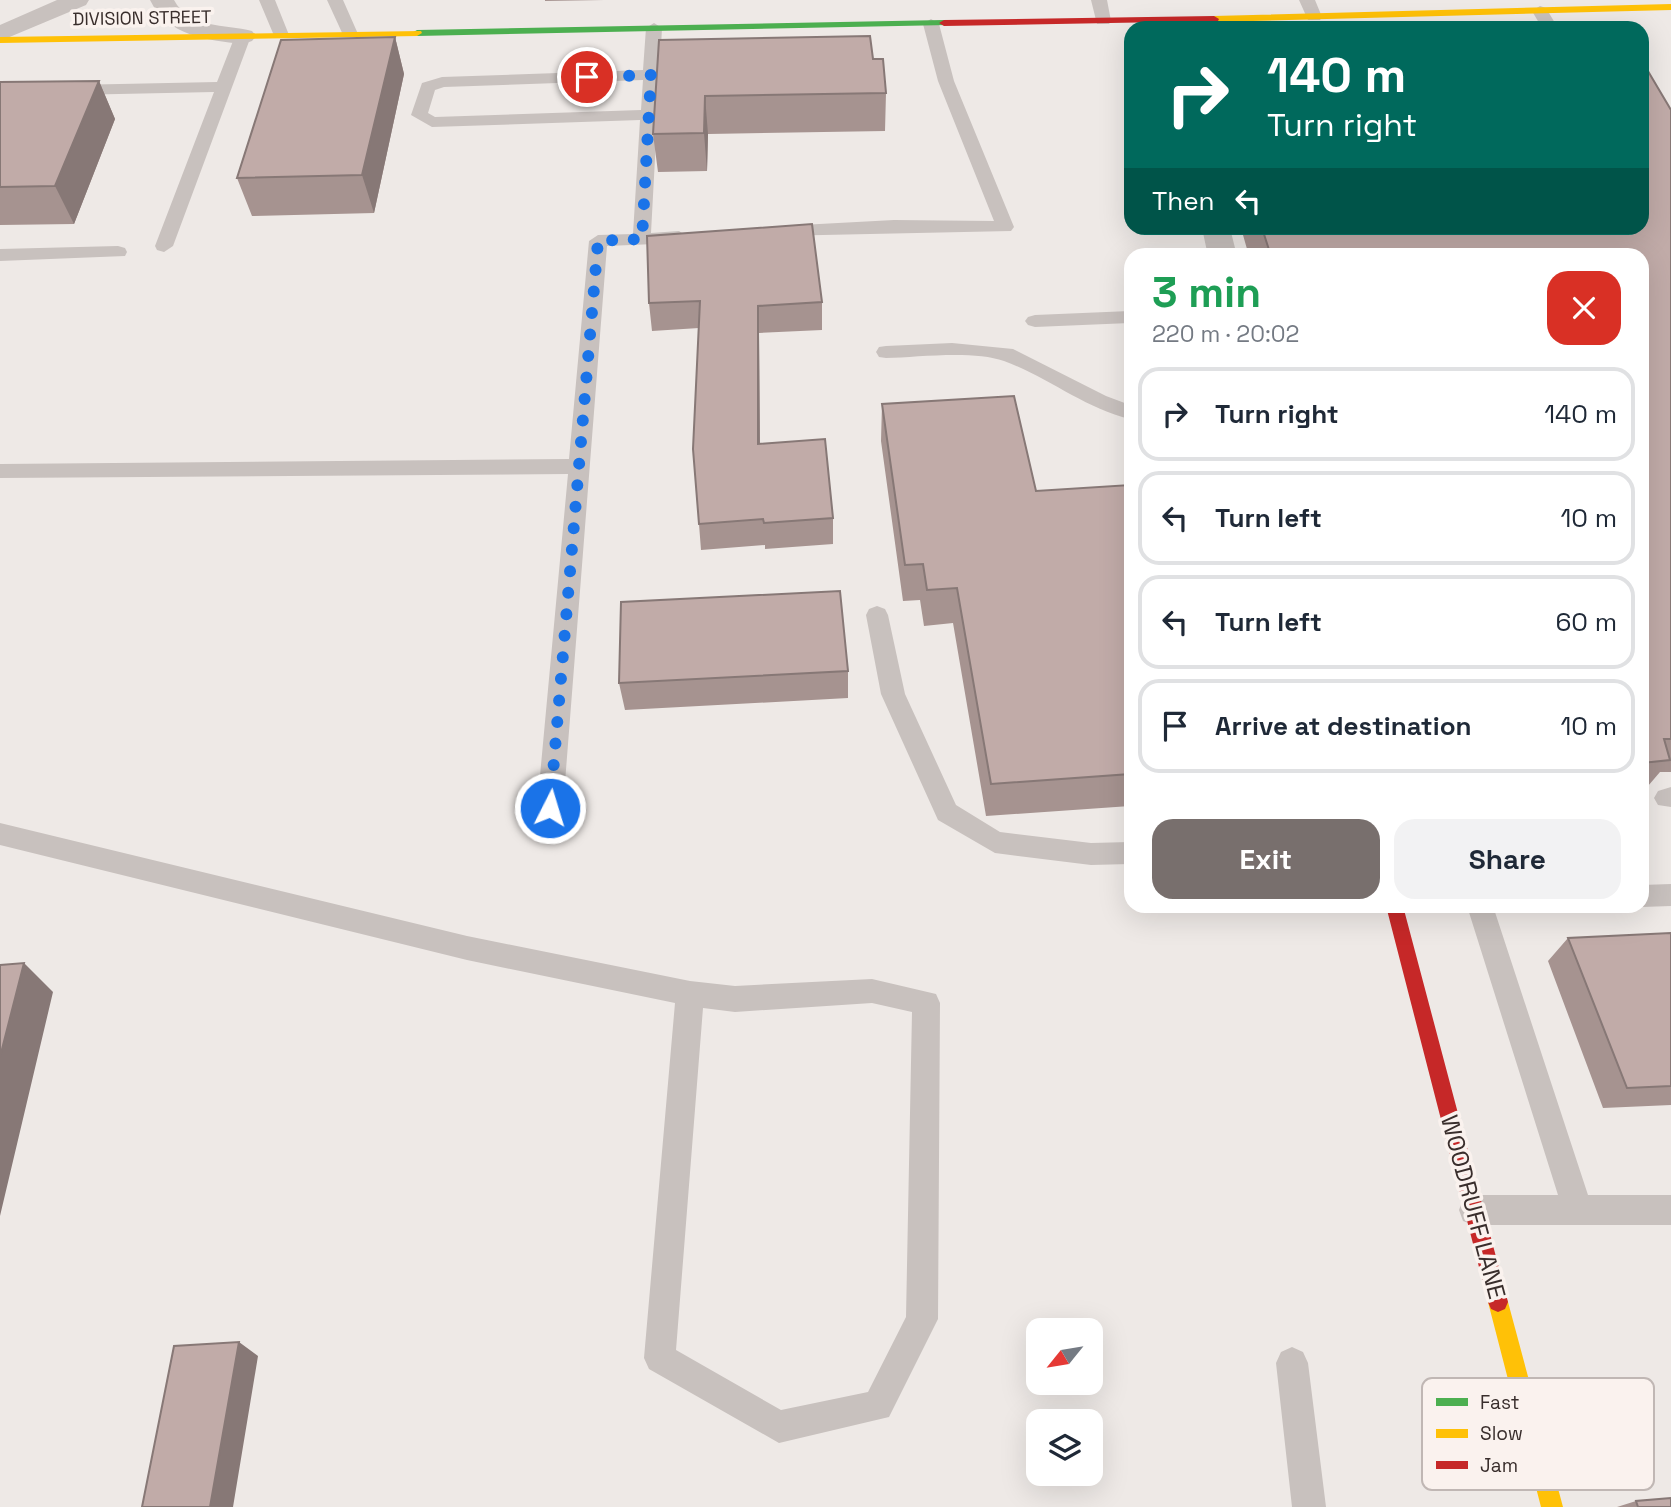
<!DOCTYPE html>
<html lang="en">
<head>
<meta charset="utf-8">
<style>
	body { margin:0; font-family:"Space Grotesk",sans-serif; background:#f2f2f3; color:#1f2937; height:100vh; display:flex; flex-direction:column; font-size:26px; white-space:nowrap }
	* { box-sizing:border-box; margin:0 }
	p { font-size:23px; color:#747a83 }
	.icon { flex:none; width:38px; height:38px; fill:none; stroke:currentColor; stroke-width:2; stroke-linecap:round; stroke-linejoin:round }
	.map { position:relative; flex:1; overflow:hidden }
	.sheet { position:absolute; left:1124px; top:248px; width:525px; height:665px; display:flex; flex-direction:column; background:#fff; border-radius:21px; box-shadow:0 7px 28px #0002 }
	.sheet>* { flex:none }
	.hud { position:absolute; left:1124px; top:21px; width:525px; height:214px; border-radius:21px; box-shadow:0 7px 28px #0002; background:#00695c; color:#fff; overflow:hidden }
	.needle { width:46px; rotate:240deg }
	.tools { position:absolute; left:1026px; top:1318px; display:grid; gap:14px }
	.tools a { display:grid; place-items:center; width:77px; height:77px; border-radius:14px; background:#fff; box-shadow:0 7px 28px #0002; font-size:35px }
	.pin { position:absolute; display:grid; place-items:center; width:60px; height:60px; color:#fff; margin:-30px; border:4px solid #fff; border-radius:50%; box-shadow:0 2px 7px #0007 }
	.me { position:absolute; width:77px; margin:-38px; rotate:5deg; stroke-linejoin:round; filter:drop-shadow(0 0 5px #0008) }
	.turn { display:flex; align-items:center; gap:24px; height:147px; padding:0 28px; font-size:32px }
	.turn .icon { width:91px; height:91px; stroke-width:2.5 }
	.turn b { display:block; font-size:49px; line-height:60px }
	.then { display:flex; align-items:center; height:66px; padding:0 28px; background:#0003; gap:14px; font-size:26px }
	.round { display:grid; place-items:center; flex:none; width:74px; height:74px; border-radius:21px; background:#f2f2f3 }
	.overview { display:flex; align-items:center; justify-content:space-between; height:119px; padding:0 28px }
	h1 { font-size:42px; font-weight:700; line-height:52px; color:#1e9e55 }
	.action { display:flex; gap:14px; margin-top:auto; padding:14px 28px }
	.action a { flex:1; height:80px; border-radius:21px; background:#786f6d; color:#fff; font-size:28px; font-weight:700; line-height:80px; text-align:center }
	.action a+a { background:#f2f2f3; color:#1f2937 }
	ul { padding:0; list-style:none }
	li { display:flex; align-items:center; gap:21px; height:94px; margin:0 14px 10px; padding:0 14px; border:4px solid #e0e1e3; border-radius:21px }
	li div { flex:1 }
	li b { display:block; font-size:26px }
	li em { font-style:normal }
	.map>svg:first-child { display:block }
</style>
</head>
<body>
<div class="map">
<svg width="1671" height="1507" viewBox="0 0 1671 1507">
	<rect width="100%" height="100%" fill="#eee9e6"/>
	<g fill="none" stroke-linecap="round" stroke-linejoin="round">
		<path fill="#c8c1be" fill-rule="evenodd" d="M 259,0 L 275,0 L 289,35 L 287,38 L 275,38 Z
			M 327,0 L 343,0 L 358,34 L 356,37 L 344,37 Z
			M 1091,0 L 1107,0 L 1111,21 L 1109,24 L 1097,24 Z
			M 1299,0 L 1315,0 L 1322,17 L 1320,20 L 1308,20 Z
			M 1540,6 L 1546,8 L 1558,28 L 1542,28 L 1532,11 Z
			M 931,19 L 939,24 L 954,81 L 1014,227 L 1011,231 L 776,236 L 773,232 L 782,226 L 894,220 L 994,221 L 938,81 L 923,24 Z
			M 654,23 L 662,28 L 651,233 L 679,231 L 688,237 L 679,243 L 607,246 L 563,808 L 559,815 L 550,819 L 541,815 L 537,808 L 568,474 L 0,478 L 0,464 L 569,459 L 589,241 L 598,235 L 633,234 L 640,120 L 432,127 L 411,115 L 422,83 L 442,77 L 643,70 L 646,28 ZM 643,80 L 641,110 L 435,117 L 428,113 L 435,90 L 444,87 Z
			M 243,31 L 251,36 L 173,246 L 164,252 L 157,250 L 155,246 L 214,92 L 71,95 L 63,90 L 71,85 L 217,82 L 235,36 Z
			M 118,246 L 125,248 L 127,252 L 125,256 L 0,261 L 0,249 Z
			M 1130,311 L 1130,323 L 1035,327 L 1028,325 L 1025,321 L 1028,317 L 1035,315 Z
			M 952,343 L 1013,349 L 1106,396 L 1130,405 L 1130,419 C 1084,408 1048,377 1004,361 C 974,350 918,357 886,358 L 879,357 L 876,352 L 879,347 L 886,346 Z
			M 877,606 L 885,609 L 888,615 L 905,694 L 956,805 L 1000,832 L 1091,843 L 1130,842 L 1130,864 L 1091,865 L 995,853 L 938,820 L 881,694 L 866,615 L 869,609 Z
			M 1671,787 L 1671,807 L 1658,805 L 1654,798 L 1658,791 Z
			M 0,823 L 467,936 L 690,981 L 735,986 L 872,979 L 936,994 L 940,1003 L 938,1319 L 889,1417 L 779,1443 L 649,1369 L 644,1358 L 675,1003 L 467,960 L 0,845 ZM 872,1003 L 912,1012 L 906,1317 L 868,1392 L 781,1410 L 676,1350 L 703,1008 L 735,1012 Z
			M 1671,884 L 1671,906 L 1642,907 L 1639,906 L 1642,906 L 1642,885 Z
			M 1467,906 L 1493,906 L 1588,1195 L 1671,1195 L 1671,1225 L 1474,1225 L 1463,1221 L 1459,1210 L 1463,1199 L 1474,1195 L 1558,1195 Z
			M 1292,1347 L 1303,1352 L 1308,1363 L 1326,1507 L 1292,1507 L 1276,1363 L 1281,1352 Z"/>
		<path fill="#c8c1be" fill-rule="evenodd" d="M 57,0 L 89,0 L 86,5 L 0,41 L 0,25 Z
			M 150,0 L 174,0 C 189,29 225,24 252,31 L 256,36 L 252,41 L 243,44 C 206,40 168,36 150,0 Z
			M 1202,228 L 1230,228 L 1237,256 L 1208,256 Z"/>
		<path fill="#4caf50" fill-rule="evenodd" d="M 944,20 L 949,23 L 948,25 L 417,36 L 412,33 L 417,30 Z"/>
		<path fill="#ffc107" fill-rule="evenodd" d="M 1671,4 L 1671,10 L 1214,22 L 1209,19 L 1214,16 Z
			M 421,31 L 422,33 L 417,36 L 0,43 L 0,37 Z
			M 1498,1292 L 1505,1295 L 1508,1302 L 1563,1507 L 1541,1507 L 1488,1302 L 1491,1295 Z"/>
		<path fill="#c62828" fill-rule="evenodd" d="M 1214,16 L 1219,19 L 1218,21 L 944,26 L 939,23 L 944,20 Z
			M 1386,906 L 1403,906 L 1508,1302 L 1505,1309 L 1498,1312 L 1491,1309 L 1488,1302 Z"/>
	</g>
	<path fill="#a69390" d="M 545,0 L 604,0 L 545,1 Z
		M 395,37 L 404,74 L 374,213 L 252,216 L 237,178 Z
		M 659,40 L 873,59 L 886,93 L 885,131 L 708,134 L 707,171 L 658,172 L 653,134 Z
		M 99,81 L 115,119 L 74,224 L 0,225 L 0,82 Z
		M 1671,110 L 1671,772 L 1660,772 L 1642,793 L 1642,256 L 1249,256 L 1241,228 L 1642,228 Z
		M 647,236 L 822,302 L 822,330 L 759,333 L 760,444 L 833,518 L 833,544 L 765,549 L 765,545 L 701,550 L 699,524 L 699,328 L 652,331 L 649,303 Z
		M 882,404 L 1036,491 L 1130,485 L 1130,806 L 986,816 L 953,623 L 924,626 L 920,600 L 903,601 L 881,441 Z
		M 848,671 L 848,698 L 625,710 L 619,683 Z
		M 1671,933 L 1671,1105 L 1603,1108 L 1548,961 L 1568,938 Z
		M 1636,1501 L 1671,1507 L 1617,1507 Z"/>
	<path fill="#877876" d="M 395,37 L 404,74 L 374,213 L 362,175 Z
		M 99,81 L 115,119 L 74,224 L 55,186 Z
		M 705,96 L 708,134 L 707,171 L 704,133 Z
		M 758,306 L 759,333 L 760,471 L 758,444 Z
		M 24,963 L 53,992 L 0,1216 L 0,1057 Z
		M 239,1342 L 258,1356 L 233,1507 L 210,1507 Z"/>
	<path fill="#c1aba8" stroke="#877876" stroke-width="2" d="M 870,36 L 873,59 L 883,59 L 886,93 L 705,96 L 704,133 L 653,134 L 659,40 Z
		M 395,37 L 362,175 L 237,178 L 281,40 Z
		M 1642,61 L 1671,110 L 1671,739 L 1664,739 L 1670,760 L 1642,763 L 1642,256 L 1271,256 L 1262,228 L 1642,228 Z
		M 99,81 L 55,186 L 0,187 L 0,82 Z
		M 812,224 L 822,302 L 758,306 L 758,444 L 825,439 L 833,518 L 764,523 L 763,519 L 699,524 L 693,449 L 700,301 L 649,303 L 647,236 Z
		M 1014,396 L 1036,491 L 1130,485 L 1130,774 L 991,784 L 957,588 L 927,590 L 923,564 L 905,565 L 882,404 Z
		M 840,591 L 848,671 L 619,683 L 621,602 Z
		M 1671,933 L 1671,1086 L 1627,1088 L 1568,938 Z
		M 24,963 L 0,1057 L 0,965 Z
		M 239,1342 L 210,1507 L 142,1507 L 174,1346 Z
		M 1671,1498 L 1671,1507 L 1638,1507 L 1636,1501 Z"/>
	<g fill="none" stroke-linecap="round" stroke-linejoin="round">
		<path stroke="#1a73e8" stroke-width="12" stroke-dasharray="0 21.6" d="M 550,808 L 598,241 L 642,239 L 651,75 L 587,77"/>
	</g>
	<g text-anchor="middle" stroke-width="7" stroke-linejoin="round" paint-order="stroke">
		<g font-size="18" fill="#392e2c" stroke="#faf2ee">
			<text transform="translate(142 18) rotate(-1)" y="6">DIVISION STREET</text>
		</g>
		<g font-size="24" fill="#392e2c" stroke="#faf2ee">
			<text transform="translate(1473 1207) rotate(75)" y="8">WOODRUFF LANE</text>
		</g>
	</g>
	<rect x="1422" y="1378" width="232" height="112" rx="10" fill="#faf2ee" stroke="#c0b7b4" stroke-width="2"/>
	<rect x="1436" y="1398" width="32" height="8" fill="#4caf50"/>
	<rect x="1436" y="1429" width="32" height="9" fill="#ffc107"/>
	<rect x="1436" y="1461" width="32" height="8" fill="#c62828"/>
	<g font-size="19" fill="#392e2c">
		<text x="1480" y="1409">Fast</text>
		<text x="1480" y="1440">Slow</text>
		<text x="1480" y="1472">Jam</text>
	</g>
</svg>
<div class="tools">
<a><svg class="needle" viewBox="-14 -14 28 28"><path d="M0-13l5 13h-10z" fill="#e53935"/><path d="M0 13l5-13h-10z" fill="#747a83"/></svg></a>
<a><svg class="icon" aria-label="layers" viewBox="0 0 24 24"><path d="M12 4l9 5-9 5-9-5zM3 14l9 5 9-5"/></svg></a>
</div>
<div class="pin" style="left:587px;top:77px;background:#d93025"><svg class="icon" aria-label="arrive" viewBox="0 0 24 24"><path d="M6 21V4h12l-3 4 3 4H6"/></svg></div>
<svg class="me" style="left:550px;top:808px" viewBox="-20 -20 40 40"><circle r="17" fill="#1a73e8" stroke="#fff" stroke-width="3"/><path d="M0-11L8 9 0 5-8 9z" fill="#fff"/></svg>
<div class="hud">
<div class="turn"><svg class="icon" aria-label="right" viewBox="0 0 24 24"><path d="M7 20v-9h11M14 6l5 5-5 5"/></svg><div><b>140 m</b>Turn right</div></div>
<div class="then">Then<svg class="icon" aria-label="left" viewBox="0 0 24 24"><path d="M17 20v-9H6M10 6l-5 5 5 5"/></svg></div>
</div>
<section class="sheet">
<div class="overview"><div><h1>3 min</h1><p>220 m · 20:02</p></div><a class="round" style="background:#d93025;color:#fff"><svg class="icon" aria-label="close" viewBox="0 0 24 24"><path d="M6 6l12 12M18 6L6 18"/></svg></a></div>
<ul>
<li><svg class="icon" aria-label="right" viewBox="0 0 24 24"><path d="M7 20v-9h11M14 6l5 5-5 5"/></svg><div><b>Turn right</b></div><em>140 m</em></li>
<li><svg class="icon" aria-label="left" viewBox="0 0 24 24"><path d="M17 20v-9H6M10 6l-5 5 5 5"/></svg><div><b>Turn left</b></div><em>10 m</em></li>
<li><svg class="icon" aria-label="left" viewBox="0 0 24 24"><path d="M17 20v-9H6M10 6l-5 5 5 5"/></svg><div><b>Turn left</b></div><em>60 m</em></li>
<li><svg class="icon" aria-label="arrive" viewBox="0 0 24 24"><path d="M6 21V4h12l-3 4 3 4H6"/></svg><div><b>Arrive at destination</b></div><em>10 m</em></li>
</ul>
<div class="action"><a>Exit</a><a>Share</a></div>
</section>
</div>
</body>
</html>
